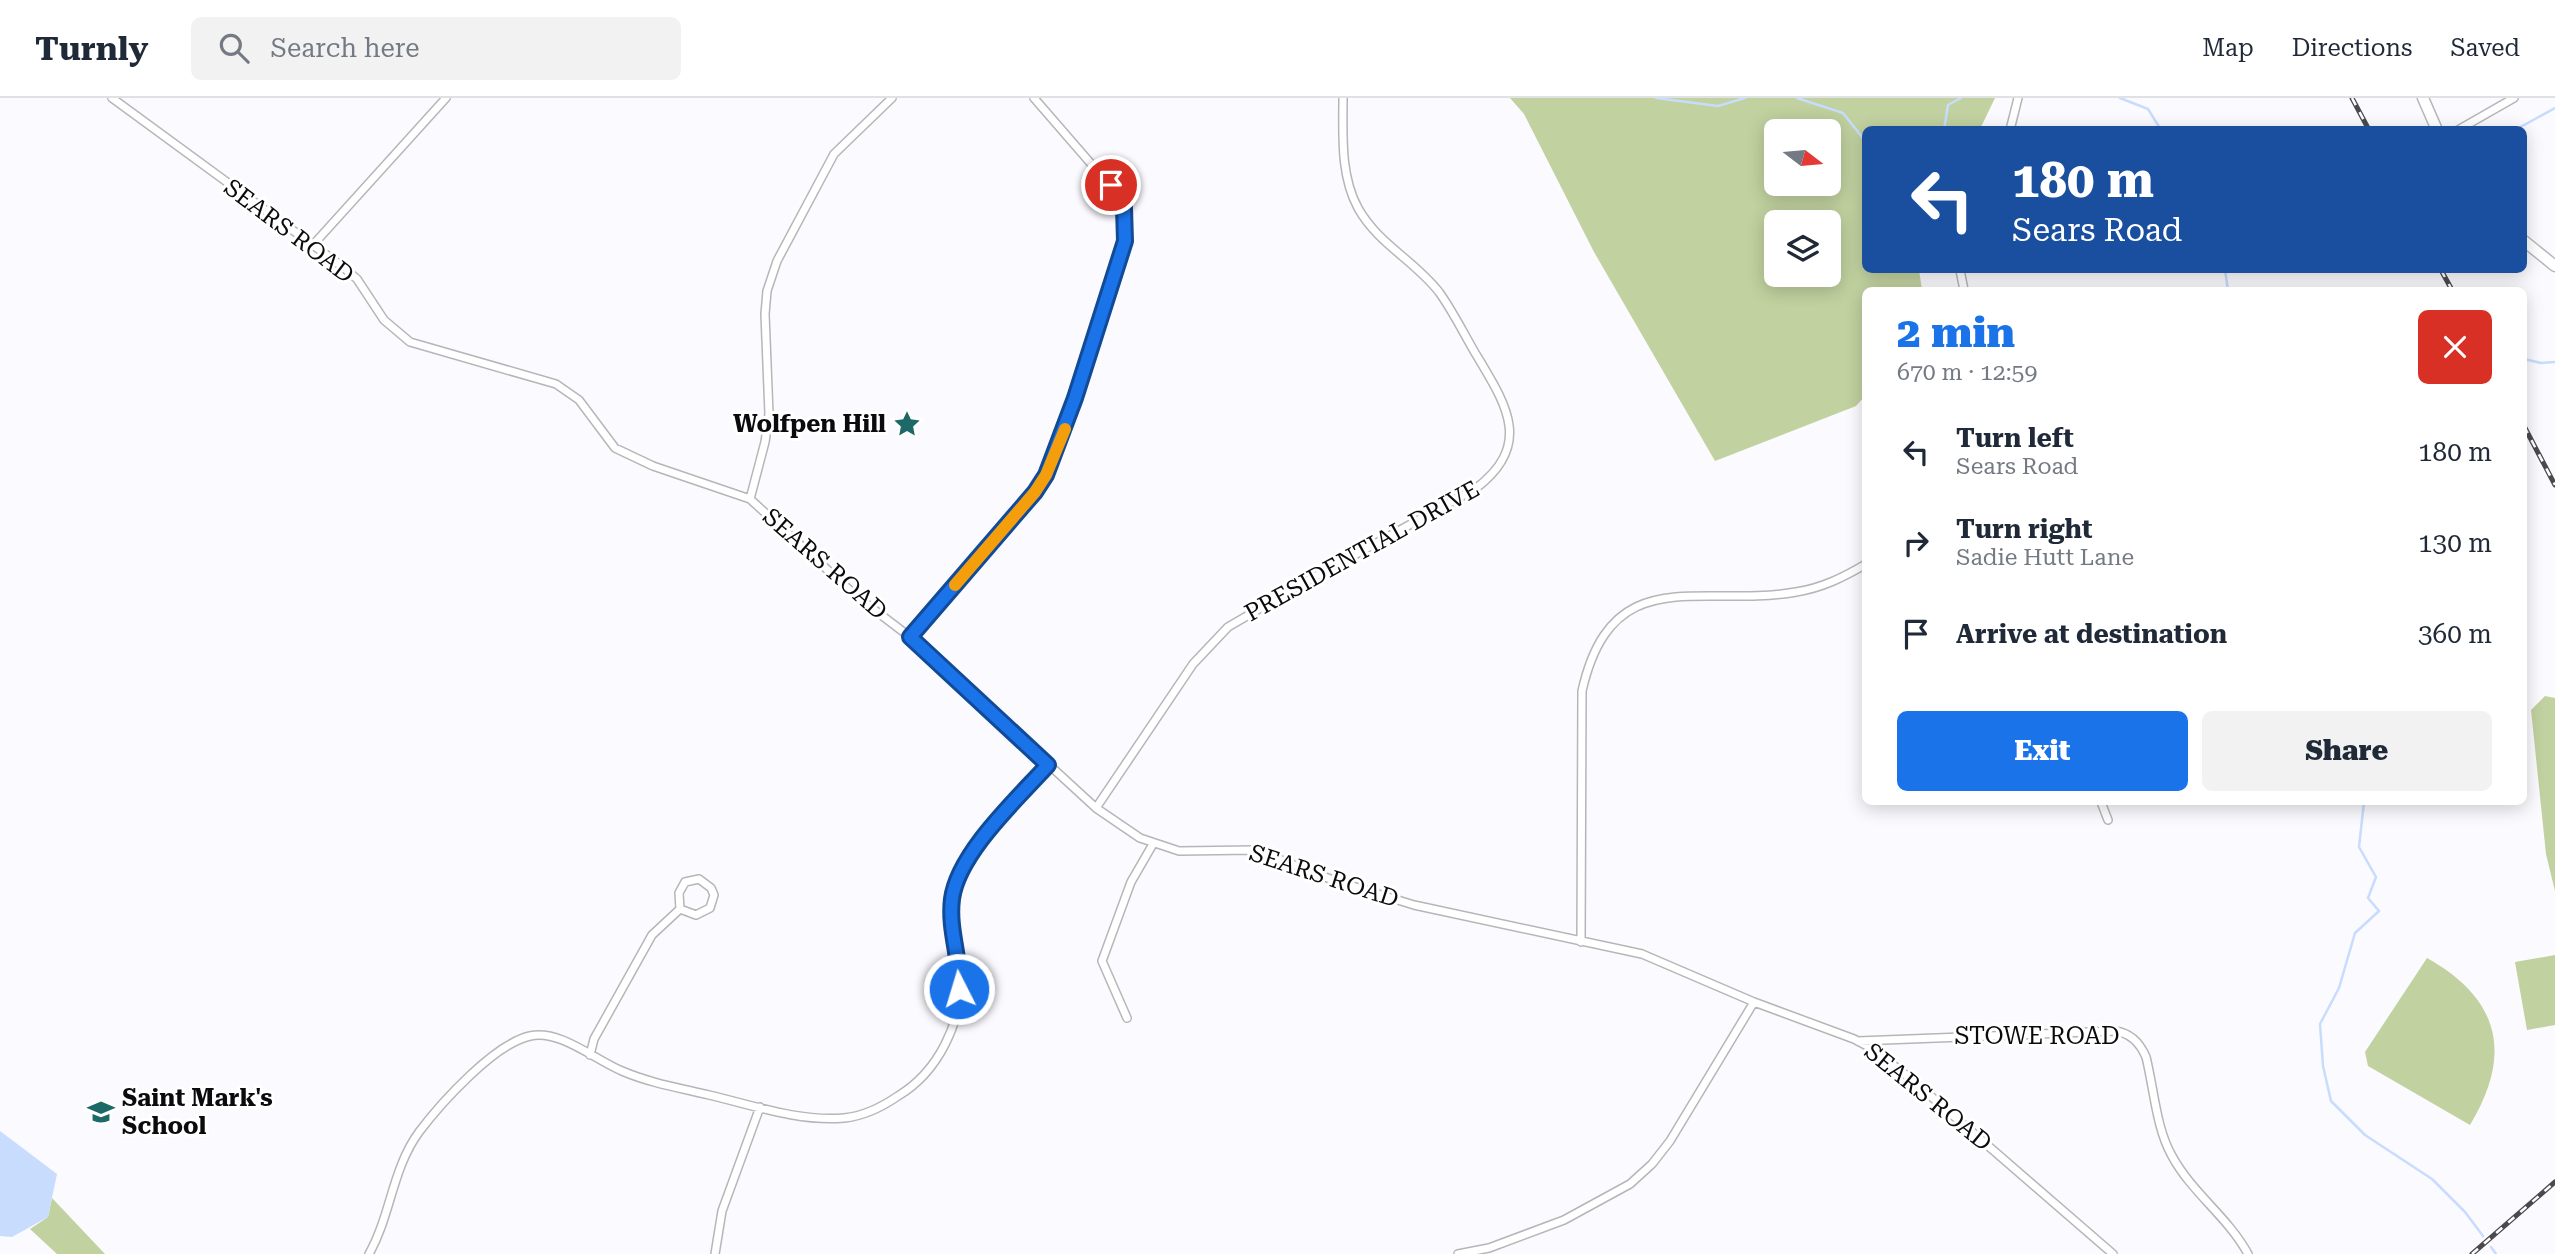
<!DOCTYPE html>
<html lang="en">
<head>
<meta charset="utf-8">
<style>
	body { margin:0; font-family:"Roboto Serif",serif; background:#f2f2f3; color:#1f2937; height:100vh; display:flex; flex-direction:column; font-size:26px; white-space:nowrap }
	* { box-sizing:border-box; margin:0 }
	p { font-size:23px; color:#747a83 }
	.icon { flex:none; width:38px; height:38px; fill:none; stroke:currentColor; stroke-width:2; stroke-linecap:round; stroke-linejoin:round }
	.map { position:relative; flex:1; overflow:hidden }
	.drawer { position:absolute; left:1862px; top:189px; width:665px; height:518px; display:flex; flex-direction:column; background:#fff; border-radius:10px; box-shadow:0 4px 18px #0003 }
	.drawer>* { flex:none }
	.top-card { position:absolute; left:1862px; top:28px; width:665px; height:147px; border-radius:10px; box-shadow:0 4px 18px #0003; background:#1a4fa0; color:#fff; overflow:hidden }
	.needle { width:46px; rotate:106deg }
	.fabs { position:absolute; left:1764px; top:21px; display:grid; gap:14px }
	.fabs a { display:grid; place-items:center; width:77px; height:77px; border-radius:10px; background:#fff; box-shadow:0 4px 18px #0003; font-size:35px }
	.pin { position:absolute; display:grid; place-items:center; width:60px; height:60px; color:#fff; margin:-30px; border:4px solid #fff; border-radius:50%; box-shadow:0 2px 7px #0007 }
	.me { position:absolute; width:77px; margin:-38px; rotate:355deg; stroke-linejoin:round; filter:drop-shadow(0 0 5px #0008) }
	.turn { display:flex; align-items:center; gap:24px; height:147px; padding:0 35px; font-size:32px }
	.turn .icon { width:91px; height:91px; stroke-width:2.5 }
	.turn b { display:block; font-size:49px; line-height:60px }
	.round { display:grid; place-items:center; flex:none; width:74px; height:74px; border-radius:10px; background:#f2f2f3 }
	.head { display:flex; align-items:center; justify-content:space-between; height:119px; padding:0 35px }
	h1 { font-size:42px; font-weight:800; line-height:52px; color:#1a73e8 }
	.primary-button { display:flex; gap:14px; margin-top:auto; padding:14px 35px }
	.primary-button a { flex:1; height:80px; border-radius:10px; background:#1a73e8; color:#fff; font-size:28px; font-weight:800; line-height:80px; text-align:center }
	.primary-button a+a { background:#f2f2f3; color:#1f2937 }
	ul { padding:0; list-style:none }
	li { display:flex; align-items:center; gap:21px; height:91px; padding:0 35px }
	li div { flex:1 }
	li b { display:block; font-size:26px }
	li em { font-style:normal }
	header { display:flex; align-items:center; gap:42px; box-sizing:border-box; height:98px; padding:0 35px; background:#fff; border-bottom:2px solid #e0e1e3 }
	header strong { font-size:33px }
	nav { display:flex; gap:38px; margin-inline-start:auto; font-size:24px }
	.search { width:490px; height:63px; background:#f2f2f3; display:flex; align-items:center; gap:18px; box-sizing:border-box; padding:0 24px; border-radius:10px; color:#747a83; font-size:26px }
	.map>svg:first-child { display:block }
</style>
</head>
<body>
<header>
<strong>Turnly</strong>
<div class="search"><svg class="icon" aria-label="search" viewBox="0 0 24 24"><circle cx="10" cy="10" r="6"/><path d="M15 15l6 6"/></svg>Search here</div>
<nav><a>Map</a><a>Directions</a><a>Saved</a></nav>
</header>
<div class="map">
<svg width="2555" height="1156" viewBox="0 0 2555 1156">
	<rect width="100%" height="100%" fill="#fbfaff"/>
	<path fill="#c1d19f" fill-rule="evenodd" d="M 1510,0 L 1995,0 L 1980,31 L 1866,32 L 1866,172 L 1919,172 L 1922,192 L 1866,192 L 1865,298 L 1856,308 L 1715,363 L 1594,154 L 1524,16 ZM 1829,33 L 1829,86 L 1776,86 L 1776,33 ZM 1776,124 L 1829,124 L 1829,177 L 1776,177 Z
		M 2545,598 L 2555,600 L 2555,793 L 2546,756 L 2531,612 Z
		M 2555,857 L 2555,927 L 2527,932 L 2515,864 Z
		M 2427,860 C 2500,901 2513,956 2470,1027 L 2368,968 L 2365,954 Z
		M 52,1100 L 105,1156 L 57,1156 L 30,1131 L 48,1119 Z"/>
	<path fill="#c8dcfd" d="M 0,1033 L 57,1076 L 48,1119 L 12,1139 L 0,1138 Z"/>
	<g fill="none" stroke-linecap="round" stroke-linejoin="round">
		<path stroke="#c8dcfd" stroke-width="2.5" d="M 1656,0 L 1718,8 L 1745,0
			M 1797,0 L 1843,15 L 1866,44
			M 2120,0 L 2148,11 L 2161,32
			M 1944,32 L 1948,7 L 1961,0
			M 2515,32 L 2555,10
			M 2225,172 L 2228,192
			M 2524,261 L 2541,265 L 2555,264
			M 2364,704 L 2359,749 L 2376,779 L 2368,800 L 2379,813 L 2355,835 L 2339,890 L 2320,926 L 2323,968 L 2331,1003 L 2365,1037 L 2432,1081 L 2465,1114 L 2483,1138
			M 2491,1149 L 2496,1156"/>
		<defs>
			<path id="minor" d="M 112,0 L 343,169 L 357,181 L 384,222 L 410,244 L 556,286 L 579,302 L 615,350 L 653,368 L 750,401 L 855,497 L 910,539 L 1096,710 L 1140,740 L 1179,753 L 1255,752 L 1333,782 L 1414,807 L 1642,856 L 1754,904 L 1854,941 L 1871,950 L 1911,981 L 2113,1156
				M 2010,32 L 2018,0
				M 2458,32 L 2514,0
				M 312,148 L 446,0
				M 1960,172 L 1964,192
				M 750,401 L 765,344 L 769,316 L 765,216 L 767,193 L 777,163 L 834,56 L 892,0
				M 910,539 L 1014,419 L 1046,377 L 1124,151 L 1125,117 L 1119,98 L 1034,0
				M 2101,704 L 2108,722
				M 1096,710 L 1193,566 L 1228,529 L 1307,483 L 1475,391 C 1535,346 1505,305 1474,253 C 1463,234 1452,212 1439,194 C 1414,162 1378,146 1358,110 C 1340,77 1343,36 1343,0
				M 1581,844 L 1582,593 C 1612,461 1701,511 1796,494 C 1822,490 1844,479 1866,466
				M 1127,920 L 1102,863 L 1131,784 L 1153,746
				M 1858,943 L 2115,933 C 2131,935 2140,945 2146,959 C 2154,991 2156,1030 2172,1058 C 2192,1095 2228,1119 2248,1156
				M 590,957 L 594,941 L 652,837 L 680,811 L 696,817 L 710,810 L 714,797 L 711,790 L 699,781 L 685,784 L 679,795 L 680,811
				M 369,1156 C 391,1117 392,1071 419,1034 C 441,1005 494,946 530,938 C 560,931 595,962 622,973 C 650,985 680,990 709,997 C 752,1007 799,1024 844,1020 C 864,1018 882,1009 898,998 C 938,974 963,924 960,877 C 958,844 944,815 957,783 C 974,738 1017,701 1048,667
				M 715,1156 L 722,1113 L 760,1009
				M 1458,1156 L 1489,1150 L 1564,1122 L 1630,1086 L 1652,1066 L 1670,1043 L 1754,904"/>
			<path id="tertiary" d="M 2423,0 L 2437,32
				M 2524,143 L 2555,168"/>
		</defs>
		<use href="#minor" stroke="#b6b5ba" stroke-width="10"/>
		<use href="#tertiary" stroke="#b6b5ba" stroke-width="13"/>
		<use href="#minor" stroke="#fff" stroke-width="7"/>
		<use href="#tertiary" stroke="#fff" stroke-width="10"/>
		<defs>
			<path id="rail" d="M 2352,0 L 2369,32
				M 2441,172 L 2452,192
				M 2524,328 L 2555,387
				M 2472,1156 L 2555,1084"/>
		</defs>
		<use href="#rail" stroke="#4a494c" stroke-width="5"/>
		<use href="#rail" stroke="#fff" stroke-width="2.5" stroke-dasharray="8" stroke-linecap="butt"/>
	</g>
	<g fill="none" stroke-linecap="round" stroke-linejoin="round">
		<defs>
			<path id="route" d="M 959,891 C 961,861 948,832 952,801 C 958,755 1018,700 1048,667 L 910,539 L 1035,394 L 1046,377 L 1075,300 L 1125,143 L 1124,110 L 1111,87"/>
		</defs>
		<use href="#route" stroke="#114b97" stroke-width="18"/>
		<use href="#route" stroke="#1a73e8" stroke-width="12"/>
		<path stroke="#f59e0b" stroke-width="12" d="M 955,487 L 1035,394 L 1046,377 L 1065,331"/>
	</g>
	<defs>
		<symbol id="sight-bare" viewBox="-9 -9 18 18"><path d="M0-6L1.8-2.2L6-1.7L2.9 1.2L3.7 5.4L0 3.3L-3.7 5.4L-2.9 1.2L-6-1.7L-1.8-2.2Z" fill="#1c6968" stroke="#fff" stroke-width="2.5" paint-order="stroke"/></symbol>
		<symbol id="school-bare" viewBox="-9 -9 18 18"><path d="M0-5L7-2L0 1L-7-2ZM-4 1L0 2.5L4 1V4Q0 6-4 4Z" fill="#1c6968" stroke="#fff" stroke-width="2.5" paint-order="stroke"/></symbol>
	</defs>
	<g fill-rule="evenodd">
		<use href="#sight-bare" x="888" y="307" width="38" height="38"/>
		<use href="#school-bare" x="82" y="995" width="38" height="38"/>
	</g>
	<g text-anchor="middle" stroke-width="6" stroke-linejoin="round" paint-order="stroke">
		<g font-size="24" fill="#0b0b0d" stroke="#fff">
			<text transform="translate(289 133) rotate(37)" y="8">SEARS ROAD</text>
			<text transform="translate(1362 453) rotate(-29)" y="8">PRESIDENTIAL DRIVE</text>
			<text transform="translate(825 466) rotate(41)" y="8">SEARS ROAD</text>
			<text transform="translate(1324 778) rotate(18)" y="8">SEARS ROAD</text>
			<text x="2037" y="946">STOWE ROAD</text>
			<text transform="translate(1928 999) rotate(39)" y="8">SEARS ROAD</text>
		</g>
		<g font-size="24" font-weight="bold" fill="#0b0b0d" stroke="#fff" text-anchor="end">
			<text x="886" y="334">Wolfpen Hill</text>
			<text x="122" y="1008" text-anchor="start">Saint Mark's<tspan x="122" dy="28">School</tspan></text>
		</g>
	</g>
</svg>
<div class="fabs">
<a><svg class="needle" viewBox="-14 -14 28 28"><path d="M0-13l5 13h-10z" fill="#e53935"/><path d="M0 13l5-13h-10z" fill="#747a83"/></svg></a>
<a><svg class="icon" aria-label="layers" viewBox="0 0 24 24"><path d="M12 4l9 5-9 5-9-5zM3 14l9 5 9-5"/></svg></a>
</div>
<div class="pin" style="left:1111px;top:87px;background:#d93025"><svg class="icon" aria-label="arrive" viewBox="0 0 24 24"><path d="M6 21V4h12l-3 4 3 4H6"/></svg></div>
<svg class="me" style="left:959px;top:891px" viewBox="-20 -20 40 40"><circle r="17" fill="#1a73e8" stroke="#fff" stroke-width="3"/><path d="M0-11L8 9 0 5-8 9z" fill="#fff"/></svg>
<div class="top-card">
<div class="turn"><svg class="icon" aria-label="left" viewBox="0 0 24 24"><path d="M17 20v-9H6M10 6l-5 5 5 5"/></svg><div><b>180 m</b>Sears Road</div></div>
</div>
<section class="drawer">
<div class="head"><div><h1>2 min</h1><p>670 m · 12:59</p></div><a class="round" style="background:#d93025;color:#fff"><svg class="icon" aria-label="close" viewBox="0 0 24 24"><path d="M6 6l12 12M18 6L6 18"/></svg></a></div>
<ul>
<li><svg class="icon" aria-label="left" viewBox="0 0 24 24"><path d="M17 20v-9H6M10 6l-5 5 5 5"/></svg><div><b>Turn left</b><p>Sears Road</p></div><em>180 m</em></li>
<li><svg class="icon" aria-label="right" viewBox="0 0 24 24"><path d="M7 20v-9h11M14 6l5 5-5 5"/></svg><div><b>Turn right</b><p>Sadie Hutt Lane</p></div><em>130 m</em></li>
<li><svg class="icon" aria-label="arrive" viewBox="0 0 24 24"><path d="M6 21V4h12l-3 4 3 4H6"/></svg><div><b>Arrive at destination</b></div><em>360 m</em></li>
</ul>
<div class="primary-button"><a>Exit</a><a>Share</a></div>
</section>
</div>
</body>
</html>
